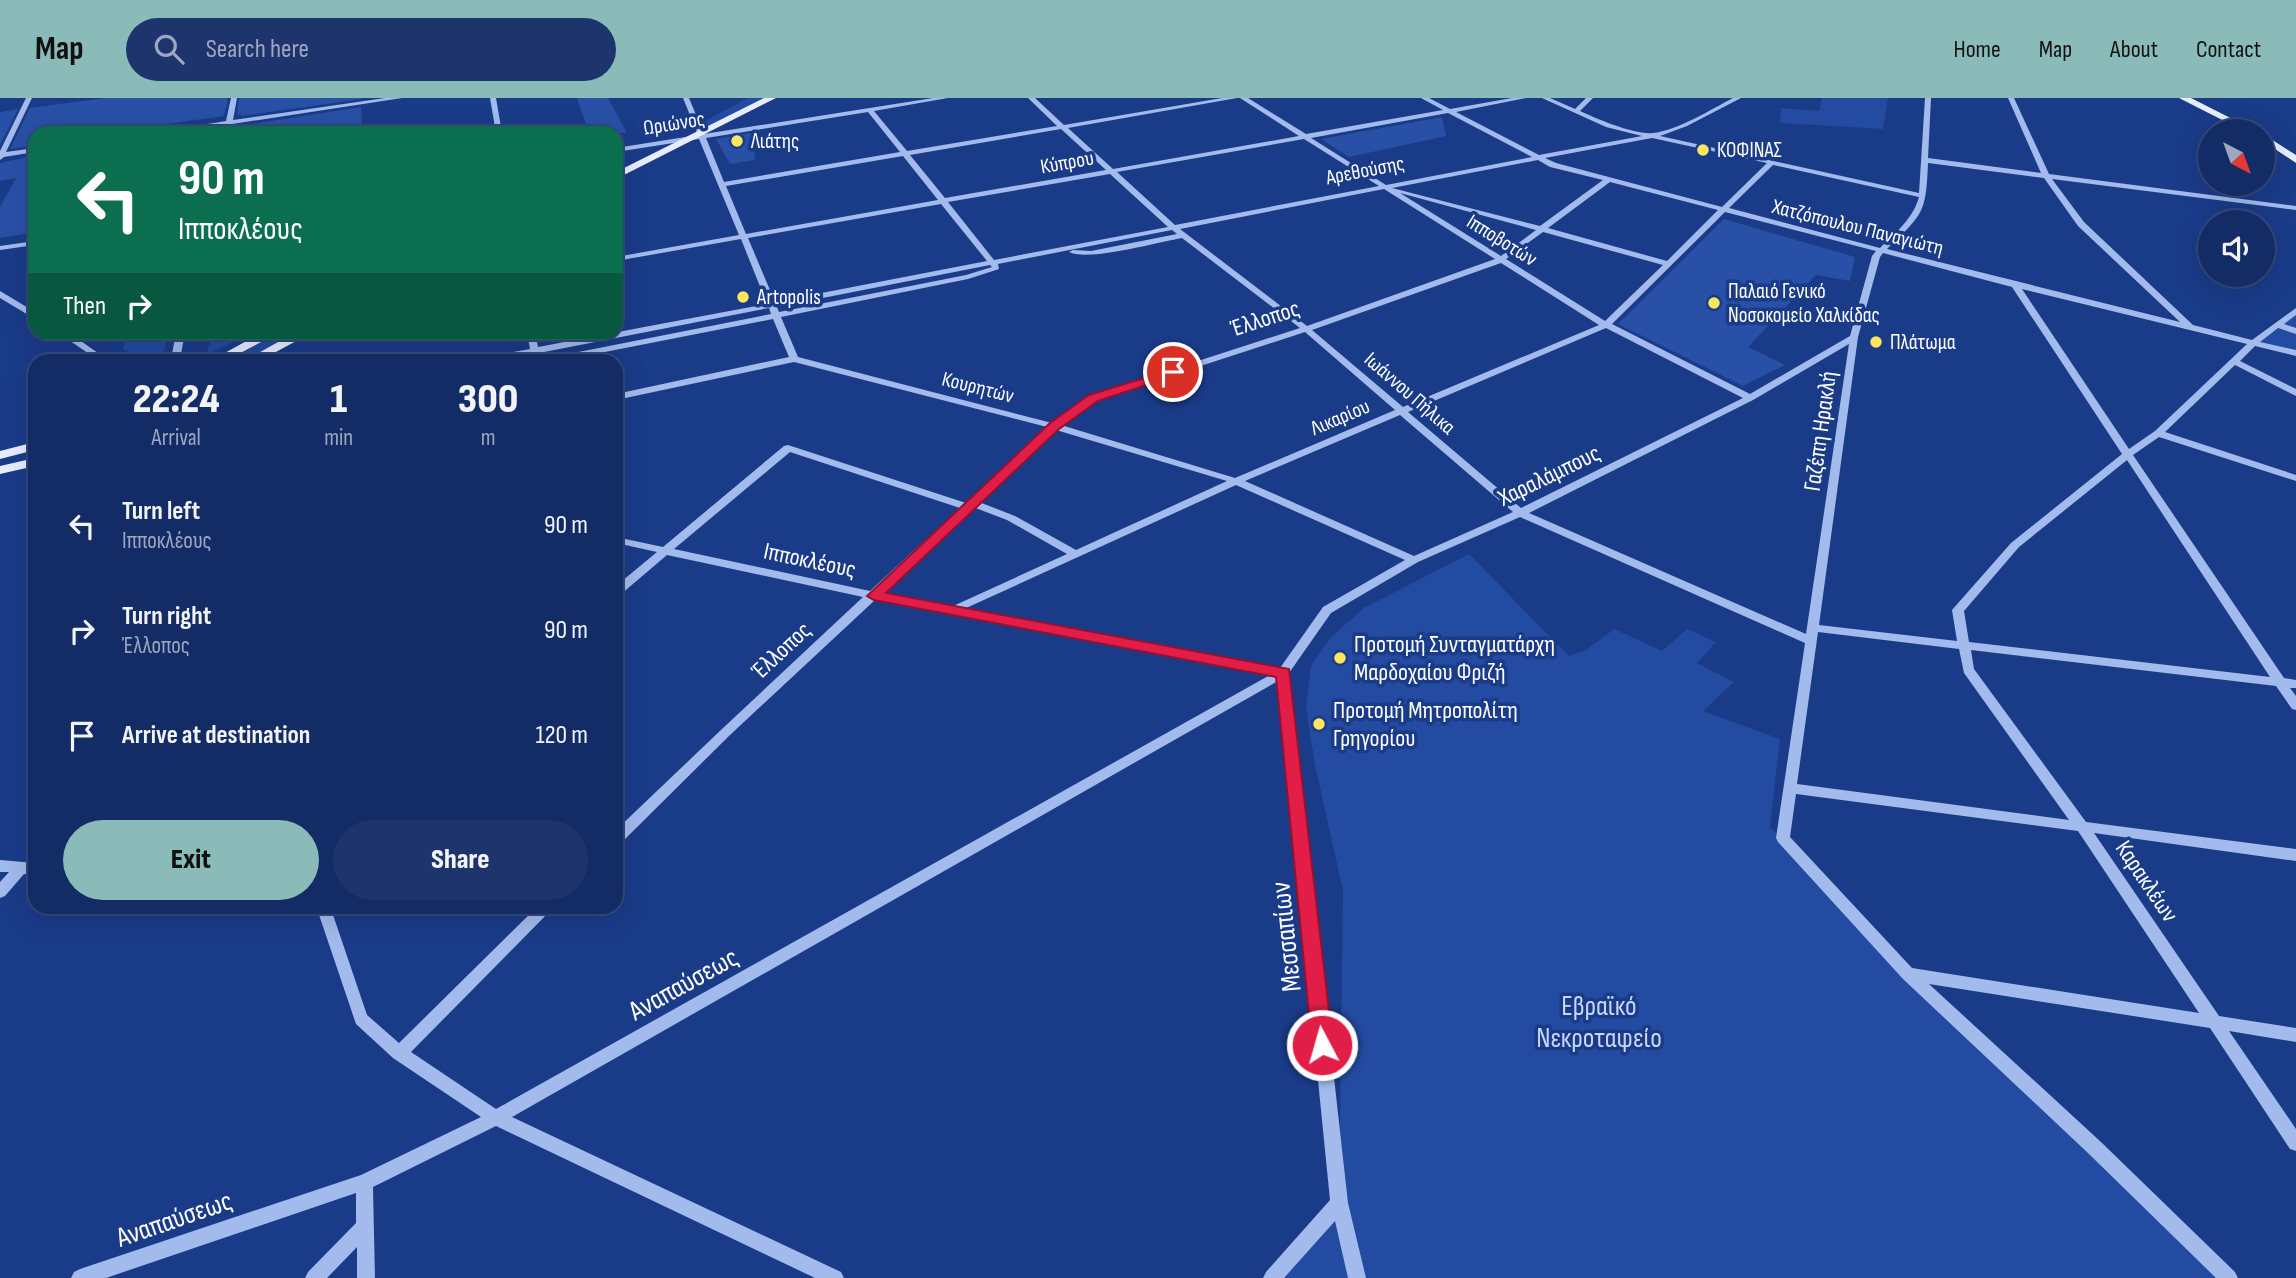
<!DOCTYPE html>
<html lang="en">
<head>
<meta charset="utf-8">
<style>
	body { margin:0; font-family:"Sofia Sans Condensed",sans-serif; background:#1d346c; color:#f1f3f6; height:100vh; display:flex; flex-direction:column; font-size:26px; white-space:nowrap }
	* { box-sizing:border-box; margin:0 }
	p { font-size:23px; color:#9da7bf }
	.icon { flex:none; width:38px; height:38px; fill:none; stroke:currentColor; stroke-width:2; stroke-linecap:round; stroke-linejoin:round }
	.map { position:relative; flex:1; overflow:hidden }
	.sheet { position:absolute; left:28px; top:256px; width:595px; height:560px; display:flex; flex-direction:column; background:#142c66; border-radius:21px; box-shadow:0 7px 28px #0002,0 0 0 2px #33487a }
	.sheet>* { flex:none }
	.guide { position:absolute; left:28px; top:28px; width:595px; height:214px; border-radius:21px; box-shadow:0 7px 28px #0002,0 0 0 2px #33487a; background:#0b6e4f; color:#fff; overflow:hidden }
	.needle { width:46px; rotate:139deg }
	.buttons { position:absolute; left:2198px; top:21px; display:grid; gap:14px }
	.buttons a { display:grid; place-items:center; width:77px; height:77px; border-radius:50%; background:#142c66; box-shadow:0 7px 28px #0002,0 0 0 2px #33487a; font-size:35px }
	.pin { position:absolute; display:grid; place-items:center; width:60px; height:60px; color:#fff; margin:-30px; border:4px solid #fff; border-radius:50%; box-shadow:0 2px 7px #0007 }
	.me { position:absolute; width:77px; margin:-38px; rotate:354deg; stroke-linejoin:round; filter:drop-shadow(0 0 5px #0008) }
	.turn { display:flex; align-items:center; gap:24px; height:147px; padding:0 35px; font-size:32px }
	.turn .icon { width:91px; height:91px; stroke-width:2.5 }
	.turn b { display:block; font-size:49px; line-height:60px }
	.then { display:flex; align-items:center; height:66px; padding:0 35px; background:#0003; gap:14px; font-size:26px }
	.eta { display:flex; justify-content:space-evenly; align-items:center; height:119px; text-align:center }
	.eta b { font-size:42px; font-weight:800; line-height:49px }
	.primary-button { display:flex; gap:14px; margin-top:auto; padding:14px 35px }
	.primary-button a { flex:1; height:80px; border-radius:42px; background:#8bbbb9; color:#111; font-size:28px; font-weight:800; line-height:80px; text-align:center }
	.primary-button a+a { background:#1d346c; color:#f1f3f6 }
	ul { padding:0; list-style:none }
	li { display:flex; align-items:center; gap:21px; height:105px; padding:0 35px }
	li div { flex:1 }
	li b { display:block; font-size:26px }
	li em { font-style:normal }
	header { display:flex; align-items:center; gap:42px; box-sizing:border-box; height:98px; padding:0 35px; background:#8bbbb9; color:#111 }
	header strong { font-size:33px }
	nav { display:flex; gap:38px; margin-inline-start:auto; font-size:24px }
	.search { width:490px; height:63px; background:#1d346c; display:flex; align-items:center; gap:18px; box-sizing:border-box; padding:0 24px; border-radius:38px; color:#9da7bf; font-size:26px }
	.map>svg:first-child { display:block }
</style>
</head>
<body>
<header>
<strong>Map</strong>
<div class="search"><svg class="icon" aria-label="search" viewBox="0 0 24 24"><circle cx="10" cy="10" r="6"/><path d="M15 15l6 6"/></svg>Search here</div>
<nav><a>Home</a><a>Map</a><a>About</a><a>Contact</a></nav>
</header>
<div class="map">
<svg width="2296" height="1180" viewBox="0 0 2296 1180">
	<rect width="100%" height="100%" fill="#1a3b88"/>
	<path fill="#234ba1" d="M 748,0 L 770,0 L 713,28 L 696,28 Z
		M 1822,0 L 1888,0 L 1883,31 L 1780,25 L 1781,10 L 1819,13 Z
		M 2296,213 L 2296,255 L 2253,245 Z
		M 213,235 L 213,234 L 252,235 L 206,257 Z
		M 274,235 L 307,235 L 252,262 L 218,262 Z
		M 168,237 L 162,262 L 142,262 L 123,251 L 125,244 Z
		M 1469,456 L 1569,558 L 1586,552 L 1614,531 L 1662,553 L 1687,531 L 1716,544 L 1697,565 L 1734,584 L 1703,613 L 1780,641 L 1770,729 L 1908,876 L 2229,1180 L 1272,1180 L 1339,1105 L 1343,793 L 1315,667 L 1306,610 L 1311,568 L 1330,540 L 1364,510 Z"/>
	<path fill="#2850a6" d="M 104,0 L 228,0 L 224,18 L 102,35 L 35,35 L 35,48 L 10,51 L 30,10 Z
		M 239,0 L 361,0 L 361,1 L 241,18 L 241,16 L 237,17 Z
		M 577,0 L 608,0 L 627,35 L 589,35 Z
		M 361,9 L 362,28 L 310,35 L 239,35 L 239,28 Z
		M 18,11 L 0,47 L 0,14 Z
		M 1442,19 L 1446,38 L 1349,59 L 1321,41 Z
		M 752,35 L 755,62 L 730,66 L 716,41 Z
		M 35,57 L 35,134 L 0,140 L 0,109 L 16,80 L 0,83 L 0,65 Z
		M 1724,121 L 1855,159 L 1850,183 L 1816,177 L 1748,249 L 1785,267 L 1743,288 L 1618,226 Z"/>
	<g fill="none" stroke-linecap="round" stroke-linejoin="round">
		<path fill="#a2baec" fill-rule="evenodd" d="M 26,0 L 32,0 L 6,54 L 35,50 L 35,54 L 4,59 L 0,62 L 0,53 Z
			M 231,0 L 237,0 L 233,22 L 385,0 L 402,0 L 232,26 L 230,35 L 224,35 L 225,27 L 170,35 L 153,35 L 226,23 Z
			M 490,0 L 496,0 L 502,35 L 496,35 Z
			M 683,0 L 689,0 L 704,36 L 933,0 L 948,0 L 874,13 L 907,53 L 1057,28 L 1028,0 L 1035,0 L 1064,27 L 1222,0 L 1237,0 L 1068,30 L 1113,71 L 1299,38 L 1240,0 L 1248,0 L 1306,36 L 1443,12 L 1421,0 L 1429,0 L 1450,11 L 1512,0 L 1526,0 L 1456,14 L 1539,57 L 1642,38 L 1606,29 L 1542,0 L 1550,0 L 1575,11 L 1586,0 L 1593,0 L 1580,13 C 1597,21 1635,37 1653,35 C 1676,33 1712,11 1733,0 L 1741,0 L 1687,28 L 1660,38 L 1919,95 L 1925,0 L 1931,0 L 1928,60 L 2041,75 L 2008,0 L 2014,0 L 2049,76 L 2296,108 L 2296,112 L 2052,81 L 2084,124 L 2193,227 L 2252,242 L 2296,210 L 2296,217 L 2284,226 L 2296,230 L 2296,236 L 2278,230 L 2260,244 L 2296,252 L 2296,258 L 2255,248 L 2240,263 L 2296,291 L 2296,298 L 2235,267 L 2165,334 L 2296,377 L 2296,383 L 2159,339 L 2133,357 L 2284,580 L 2296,582 L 2296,590 L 2290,590 L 2296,598 L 2296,612 L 2292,611 L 2276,588 L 1971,552 L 1974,571 L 2086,724 L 2296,751 L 2296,763 L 2094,735 L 2219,918 L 2296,930 L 2296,944 L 2229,933 L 2296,1031 L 2296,1053 L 2290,1051 L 2210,930 L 1929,886 L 2101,1044 L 2235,1174 L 2238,1180 L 2216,1180 L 2089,1056 L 1903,881 L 1778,744 L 1776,740 L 1805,545 L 1520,419 L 1418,464 L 1331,515 L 1289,575 L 1348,1105 L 1366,1180 L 1348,1180 L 1335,1123 L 1284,1180 L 1263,1180 L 1266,1174 L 1330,1102 L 1278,583 L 512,1019 L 841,1174 L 844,1180 L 815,1180 L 496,1028 L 373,1089 L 375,1180 L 357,1180 L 357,1149 L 327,1180 L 305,1180 L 308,1174 L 356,1125 L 356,1095 L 106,1180 L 71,1180 L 74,1174 L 80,1171 L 361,1077 L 481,1019 L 393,960 L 356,926 L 316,808 L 330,808 L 367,917 L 399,945 L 538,808 L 555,808 L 411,954 L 496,1011 L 1270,577 L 875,502 L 730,637 L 621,745 L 616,746 L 616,732 L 722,631 L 863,499 L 667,457 L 620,497 L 616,498 L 616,488 L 657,454 L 616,445 L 616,439 L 663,449 L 784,348 L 788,347 L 966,405 L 1047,329 L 794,264 L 616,302 L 616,296 L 789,259 L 773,221 L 564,262 L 548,262 L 553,259 L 771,216 L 769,210 L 539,255 L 540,262 L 532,262 L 530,256 L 498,262 L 483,262 L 487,259 L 530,251 L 527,234 L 535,234 L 538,249 L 767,206 L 741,141 L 616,163 L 616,159 L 739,137 L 699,41 L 616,54 L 616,50 L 698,37 ZM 868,14 L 900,54 L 724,84 L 706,40 ZM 1448,15 L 1532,59 L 1386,87 L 1311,40 ZM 1061,31 L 1106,72 L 945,100 L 910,57 ZM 1652,40 L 1767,65 L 1722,109 L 1556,65 L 1545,60 ZM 1304,41 L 1379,88 L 1175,127 L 1117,74 ZM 903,58 L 938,102 L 746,136 L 726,88 ZM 1538,62 L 1550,69 L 1603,82 L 1540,128 L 1392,90 ZM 1928,65 L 2044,80 L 2078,128 L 2180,224 L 1887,151 C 1923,116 1926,116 1928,65 ZM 1773,67 L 1919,99 C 1913,121 1896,134 1880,150 L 1729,110 ZM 1110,76 L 1168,129 L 994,162 L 948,104 ZM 1610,84 L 1718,112 L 1667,163 L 1548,130 ZM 1384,91 L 1495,161 L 1307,228 L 1180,131 ZM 1400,95 L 1536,132 L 1501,158 ZM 941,106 L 987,163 L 775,204 L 748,140 ZM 1725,114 L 1876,153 L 1872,158 L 1850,238 L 1750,296 L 1612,226 ZM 1172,132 L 1177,136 L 1091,153 L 1073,152 L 1069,154 C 1088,164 1158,144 1182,140 L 1300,230 L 1090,298 L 1052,325 L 798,259 L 781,219 L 968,181 L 999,171 L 998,166 ZM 1543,134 L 1663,167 L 1605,223 L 1506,161 ZM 1883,155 L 2012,189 L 2122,356 L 2011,445 L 1952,512 L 1957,543 L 1819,527 L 1858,239 L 1880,159 ZM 1501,165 L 1599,227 L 1403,309 L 1312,232 ZM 990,167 L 992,169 L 966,177 L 779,214 L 777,209 ZM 2022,191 L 2247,246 L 2155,333 L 2129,351 ZM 1606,230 L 1743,300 L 1521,410 L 1408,314 ZM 1305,234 L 1395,312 L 1235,380 L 1061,327 L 1096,302 ZM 1849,246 L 1806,536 L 1529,415 L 1753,302 ZM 1400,317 L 1513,414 L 1414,458 L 1245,383 ZM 1056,332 L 1227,383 L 1076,452 L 1015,418 L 979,404 ZM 790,354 L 960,410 L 870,493 L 674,451 ZM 2127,362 L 2270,579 L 1969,544 L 1964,513 L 2019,449 ZM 1236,387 L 1405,462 L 1323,509 L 1280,570 L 964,511 ZM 973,409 L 1007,422 L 1067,456 L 951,509 L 881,496 ZM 1818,534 L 1959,551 L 1964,575 L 2069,722 L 1797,686 ZM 1796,696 L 2078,733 L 2199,915 L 1912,870 L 1790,739 Z
			M 35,143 L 35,147 L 0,152 L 0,148 Z
			M 0,193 L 35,214 L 35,221 L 0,200 Z
			M 57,234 L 68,234 L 108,262 L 98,262 Z
			M 176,234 L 185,234 L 180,262 L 171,262 Z
			M 0,762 L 35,765 L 35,777 L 24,776 L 5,798 L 0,800 L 0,784 L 9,774 L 0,774 Z"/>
		<path fill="#e7edff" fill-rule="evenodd" d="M 764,0 L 776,0 L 616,81 L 616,74 Z
			M 2179,0 L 2191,0 L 2256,33 L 2244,33 Z
			M 2263,36 L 2296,57 L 2296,65 L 2263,43 Z
			M 263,234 L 280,234 L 227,262 L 212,262 Z
			M 296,234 L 313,234 L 261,262 L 246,262 Z
			M 35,344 L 35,352 L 0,361 L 0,353 Z
			M 35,360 L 35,368 L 0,376 L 0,368 Z"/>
	</g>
	<path fill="#e11d48" stroke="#92132f" stroke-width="2" d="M 1173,271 L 1179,274 L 1177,277 L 1098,303 L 1059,331 L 886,495 L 1289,571 L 1333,947 L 1330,954 L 1322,957 L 1315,954 L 1312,947 L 1276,579 L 874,502 L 867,498 L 1050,325 L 1089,297 Z"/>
	<g fill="#ffe65e" stroke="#1a3b88" stroke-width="2.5">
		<circle cx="737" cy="43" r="7"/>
		<circle cx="1703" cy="52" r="7"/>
		<circle cx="743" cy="199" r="7"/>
		<circle cx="1714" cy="205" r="7"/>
		<circle cx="1876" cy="244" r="7"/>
		<circle cx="1340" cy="560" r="7"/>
		<circle cx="1319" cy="626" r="7"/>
	</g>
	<g text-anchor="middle" stroke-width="7" stroke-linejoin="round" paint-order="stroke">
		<g font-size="21" fill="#fff" stroke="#1a3b88">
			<text transform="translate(674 25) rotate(-9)" y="7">Ωριώνος</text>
			<text transform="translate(1067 64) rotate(-10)" y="7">Κύπρου</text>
			<text transform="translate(1365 72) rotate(-11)" y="7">Αρεθούσης</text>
			<text transform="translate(1858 129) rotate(14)" y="7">Χατζόπουλου Παναγιώτη</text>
			<text transform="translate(1502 142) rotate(32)" y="7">Ιπποβοτών</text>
			<text transform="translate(978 289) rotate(14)" y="7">Κουρητών</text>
			<text transform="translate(1410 295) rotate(41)" y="7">Ιωάννου Πήλικα</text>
			<text transform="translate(1340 319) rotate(-23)" y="7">Λικαρίου</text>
		</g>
		<g font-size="21" fill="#fff" stroke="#1a3b88" text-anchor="start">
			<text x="751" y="50">Λιάτης</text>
			<text x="1717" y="59">ΚΟΦΙΝΑΣ</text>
			<text x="1728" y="200">Παλαιό Γενικό<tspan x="1728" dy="24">Νοσοκομείο Χαλκίδας</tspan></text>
			<text x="757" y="206">Artopolis</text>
			<text x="1890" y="251">Πλάτωμα</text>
		</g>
		<g font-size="24" fill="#fff" stroke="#1a3b88">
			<text transform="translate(1265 220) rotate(-18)" y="8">Έλλοπος</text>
			<text transform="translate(1820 333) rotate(-82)" y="8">Γαζέπη Ηρακλή</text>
			<text transform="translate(1549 377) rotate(-26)" y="8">Χαραλάμπους</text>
			<text transform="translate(810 462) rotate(12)" y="8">Ιπποκλέους</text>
			<text transform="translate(781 552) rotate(-43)" y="8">Έλλοπος</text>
			<text transform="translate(2147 783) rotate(56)" y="8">Καρακλέων</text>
		</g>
		<g font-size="24" fill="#fff" stroke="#1a3b88" text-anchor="start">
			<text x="1354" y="554">Προτομή Συνταγματάρχη<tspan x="1354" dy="28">Μαρδοχαίου Φριζή</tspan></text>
			<text x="1333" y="620">Προτομή Μητροπολίτη<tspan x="1333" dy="28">Γρηγορίου</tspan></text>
		</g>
		<g font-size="28" fill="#fff" stroke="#1a3b88">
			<text transform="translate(1285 839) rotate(-96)" y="10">Μεσσαπίων</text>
			<text transform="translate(683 885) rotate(-29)" y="10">Αναπαύσεως</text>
			<text transform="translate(174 1120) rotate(-19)" y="10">Αναπαύσεως</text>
		</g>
		<g font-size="28" fill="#c7d7f9" stroke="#1a3b88">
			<text x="1599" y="917">Εβραϊκό<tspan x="1599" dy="32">Νεκροταφείο</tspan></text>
		</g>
	</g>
</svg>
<div class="buttons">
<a><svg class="needle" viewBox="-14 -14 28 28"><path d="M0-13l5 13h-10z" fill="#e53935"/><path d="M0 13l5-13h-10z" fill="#9da7bf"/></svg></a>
<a><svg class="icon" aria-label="sound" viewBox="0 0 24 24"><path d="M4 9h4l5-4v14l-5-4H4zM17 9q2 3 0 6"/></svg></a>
</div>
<div class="pin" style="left:1173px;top:274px;background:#d93025"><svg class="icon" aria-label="arrive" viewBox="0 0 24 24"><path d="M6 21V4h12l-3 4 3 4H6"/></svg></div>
<svg class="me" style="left:1322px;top:947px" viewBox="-20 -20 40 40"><circle r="17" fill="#e11d48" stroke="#fff" stroke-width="3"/><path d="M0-11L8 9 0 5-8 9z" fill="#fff"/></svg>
<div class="guide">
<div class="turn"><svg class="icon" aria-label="left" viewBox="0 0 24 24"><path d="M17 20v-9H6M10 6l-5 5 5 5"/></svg><div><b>90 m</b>Ιπποκλέους</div></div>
<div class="then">Then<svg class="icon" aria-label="right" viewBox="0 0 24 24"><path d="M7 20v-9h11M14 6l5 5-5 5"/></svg></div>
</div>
<section class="sheet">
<div class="eta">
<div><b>22:24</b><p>Arrival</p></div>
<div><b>1</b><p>min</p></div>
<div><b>300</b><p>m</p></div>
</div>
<ul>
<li><svg class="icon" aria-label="left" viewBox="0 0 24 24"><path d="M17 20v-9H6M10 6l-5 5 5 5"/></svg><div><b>Turn left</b><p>Ιπποκλέους</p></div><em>90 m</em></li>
<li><svg class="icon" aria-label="right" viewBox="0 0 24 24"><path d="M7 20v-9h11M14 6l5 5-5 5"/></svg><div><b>Turn right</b><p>Έλλοπος</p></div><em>90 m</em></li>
<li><svg class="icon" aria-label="arrive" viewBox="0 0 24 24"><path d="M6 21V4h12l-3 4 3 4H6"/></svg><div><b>Arrive at destination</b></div><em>120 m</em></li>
</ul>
<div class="primary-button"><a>Exit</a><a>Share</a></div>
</section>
</div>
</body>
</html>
